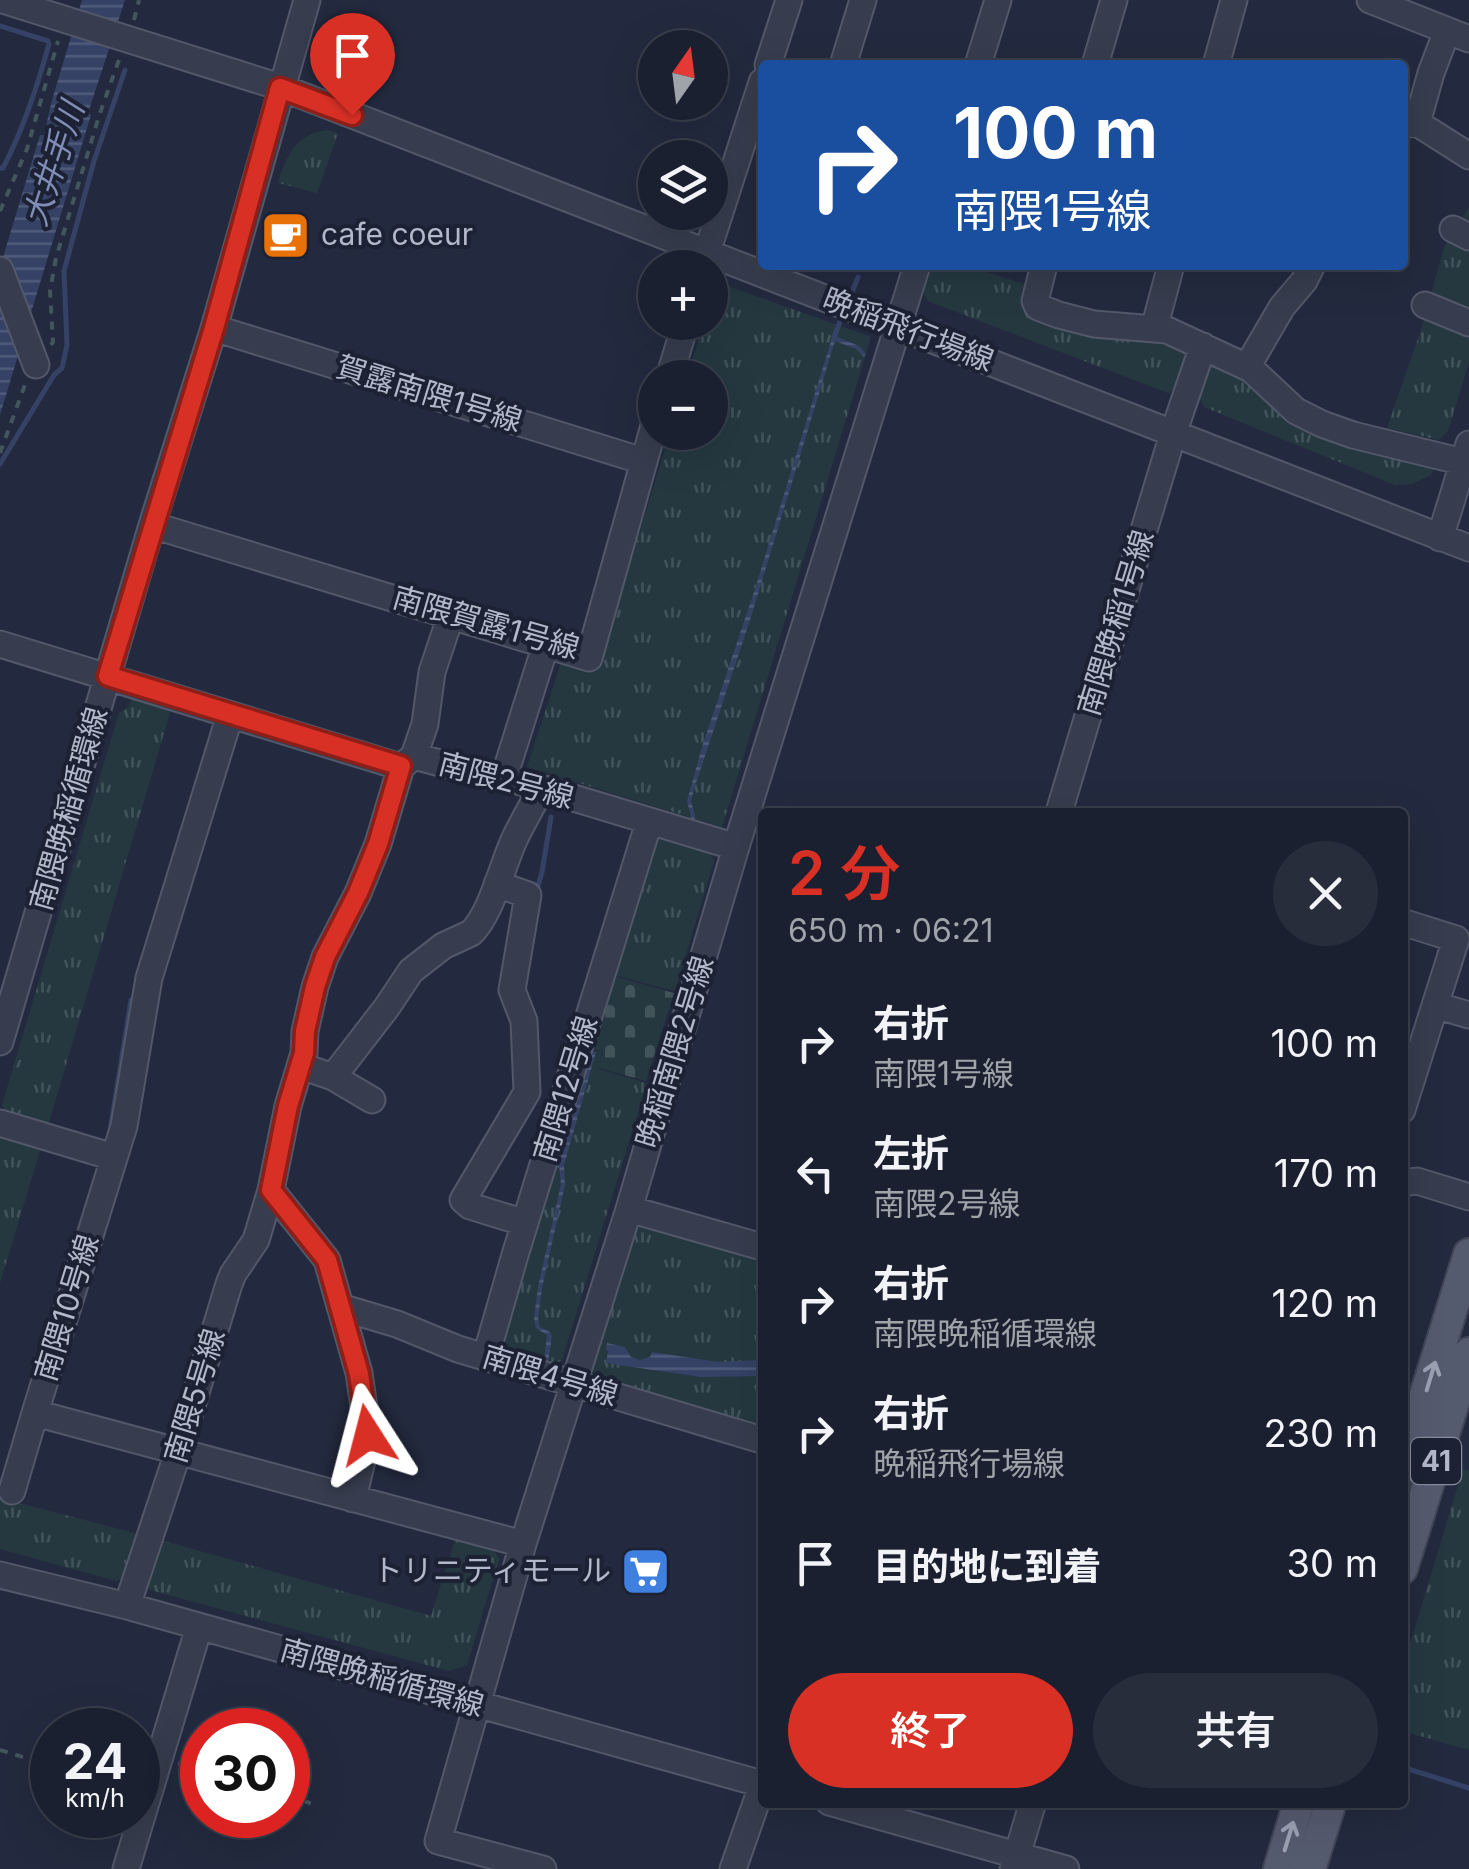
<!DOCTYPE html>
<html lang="ja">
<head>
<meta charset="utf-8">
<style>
	body { margin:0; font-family:Inter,"Noto Sans JP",sans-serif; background:#272d3b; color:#f1f3f6; height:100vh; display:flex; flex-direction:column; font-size:38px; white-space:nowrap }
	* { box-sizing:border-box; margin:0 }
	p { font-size:32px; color:#9fa3aa }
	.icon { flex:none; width:55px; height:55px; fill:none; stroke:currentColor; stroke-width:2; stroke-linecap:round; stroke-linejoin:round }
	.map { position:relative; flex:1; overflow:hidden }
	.side { position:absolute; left:758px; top:808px; width:650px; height:1000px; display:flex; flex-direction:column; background:#1a202f; border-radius:10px; box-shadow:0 10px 40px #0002,0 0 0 2px #383e4b }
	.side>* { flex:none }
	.banner { position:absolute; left:758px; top:60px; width:650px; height:210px; border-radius:10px; box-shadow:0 10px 40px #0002,0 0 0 2px #383e4b; background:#1a4fa0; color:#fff; overflow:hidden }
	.needle { width:65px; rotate:14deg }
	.buttons { position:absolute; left:638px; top:30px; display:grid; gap:20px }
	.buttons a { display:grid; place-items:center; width:90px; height:90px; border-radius:50%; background:#1a202f; box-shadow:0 10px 40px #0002,0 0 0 2px #383e4b; font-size:50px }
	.speed { position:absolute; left:30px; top:1708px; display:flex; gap:20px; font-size:50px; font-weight:700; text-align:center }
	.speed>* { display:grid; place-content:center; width:130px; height:130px; border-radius:50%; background:#1a202f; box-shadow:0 10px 40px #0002,0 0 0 2px #383e4b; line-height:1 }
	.speed small { font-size:25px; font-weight:400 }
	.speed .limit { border:15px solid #d22; background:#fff; color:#111 }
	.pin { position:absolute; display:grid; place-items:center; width:85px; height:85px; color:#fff; margin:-102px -42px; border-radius:50% 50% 50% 0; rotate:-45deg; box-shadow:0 0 10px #0007 }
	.pin .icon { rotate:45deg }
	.me { position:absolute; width:110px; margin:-55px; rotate:351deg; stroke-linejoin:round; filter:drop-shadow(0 0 8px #0008) }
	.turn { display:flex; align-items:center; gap:35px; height:210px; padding:0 30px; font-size:45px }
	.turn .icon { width:130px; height:130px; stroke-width:2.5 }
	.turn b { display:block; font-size:70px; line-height:85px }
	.round { display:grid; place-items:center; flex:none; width:105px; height:105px; border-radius:52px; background:#272d3b }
	.head { display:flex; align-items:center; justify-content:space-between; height:170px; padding:0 30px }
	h1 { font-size:60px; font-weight:600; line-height:75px; color:#d93025 }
	.cta { display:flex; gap:20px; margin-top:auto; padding:20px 30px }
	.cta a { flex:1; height:115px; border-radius:60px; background:#d93025; color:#fff; font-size:40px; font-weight:600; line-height:115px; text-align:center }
	.cta a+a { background:#272d3b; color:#f1f3f6 }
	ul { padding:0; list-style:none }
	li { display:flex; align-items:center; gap:30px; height:130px; padding:0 30px }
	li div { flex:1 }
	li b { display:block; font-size:38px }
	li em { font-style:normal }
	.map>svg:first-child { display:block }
</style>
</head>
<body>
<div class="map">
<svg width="1469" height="1869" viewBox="0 0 1469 1869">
	<defs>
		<pattern id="grass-tufts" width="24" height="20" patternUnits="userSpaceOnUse" patternTransform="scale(2.5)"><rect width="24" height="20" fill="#253840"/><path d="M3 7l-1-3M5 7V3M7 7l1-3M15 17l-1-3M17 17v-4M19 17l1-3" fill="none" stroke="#42535a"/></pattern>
		<pattern id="cemetery-stones" width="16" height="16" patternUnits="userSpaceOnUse" patternTransform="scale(2.5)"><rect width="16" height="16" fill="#253840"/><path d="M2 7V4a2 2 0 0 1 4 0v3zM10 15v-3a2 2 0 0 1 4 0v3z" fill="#42535a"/></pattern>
		<pattern id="water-rules" width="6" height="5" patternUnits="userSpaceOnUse" patternTransform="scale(2.5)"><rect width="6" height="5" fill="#354266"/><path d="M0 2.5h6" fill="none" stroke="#505b7b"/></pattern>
	</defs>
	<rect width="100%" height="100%" fill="#232a3f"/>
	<path fill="url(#grass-tufts)" d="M 327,130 L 338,133 L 317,193 L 278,183 C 286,156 296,134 327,130 Z
		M 1469,207 L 1469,362 L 1448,431 L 1439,440 L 1387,428 L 1423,324 L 1444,247 Z
		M 929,265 L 964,265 L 1028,285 L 1026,300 L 1165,336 L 1193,348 L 1178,389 L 1168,393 L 928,301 L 921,288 Z
		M 716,282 L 871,337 L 722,827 L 527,767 L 562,660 L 597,672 L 670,433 L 710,432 L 710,378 L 687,377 L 704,323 L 710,322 L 710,302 Z
		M 1208,360 L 1436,465 L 1431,475 L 1412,484 L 1395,485 L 1204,407 L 1197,393 Z
		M 135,694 L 172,706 L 47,1129 L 8,1118 L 2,1105 L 119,713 L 127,708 Z
		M 664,835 L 708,848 L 714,861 L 675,991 L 610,974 L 651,841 Z
		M 587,1048 L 602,1052 L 598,1069 L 647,1083 L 562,1360 L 548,1368 L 504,1356 L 498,1341 Z
		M 0,1135 L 42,1144 L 0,1283 Z
		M 646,1225 L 762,1263 L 762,1430 L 599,1380 L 592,1369 L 633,1232 Z
		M 1463,1469 L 1469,1471 L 1469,1750 L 1402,1731 L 1403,1667 Z
		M 0,1498 L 142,1535 L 129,1575 L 117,1581 L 0,1549 Z
		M 456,1537 L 492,1547 L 499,1559 L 467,1665 L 449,1671 L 150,1590 L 145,1577 L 157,1539 L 431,1616 Z"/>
	<path fill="url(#cemetery-stones)" d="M 610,975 L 674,993 L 646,1081 L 598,1068 L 603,1052 L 588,1047 Z"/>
	<path fill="url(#water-rules)" d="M 82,0 L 125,0 L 88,113 L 91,115 L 0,415 L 0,267 L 40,135 L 44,135 L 52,100 Z
		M 834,331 L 838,332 L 837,337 L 859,346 L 866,354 L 864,357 L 856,349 L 835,341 L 751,617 L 694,789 L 691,801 L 695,815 L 694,824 L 690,823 L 691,817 L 687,801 L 702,747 L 755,589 Z
		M 592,1052 L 596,1052 L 564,1165 L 565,1185 L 542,1288 L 538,1319 L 540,1327 L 550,1332 L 552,1336 L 548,1363 L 544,1362 L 547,1335 L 536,1328 L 534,1318 L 538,1287 L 561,1184 L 559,1165 Z
		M 607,1343 L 625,1347 L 631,1357 L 640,1360 L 650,1357 L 652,1352 L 718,1362 L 762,1360 L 762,1376 L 701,1377 L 612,1364 L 606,1362 L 608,1352 L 606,1349 Z"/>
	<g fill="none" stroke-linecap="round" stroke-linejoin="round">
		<path stroke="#354266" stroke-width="5" d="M 0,26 L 48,41
			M 0,168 L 3,168 C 24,128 37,88 49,44
			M 849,300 L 858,277
			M 834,337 L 843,314
			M 0,464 L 54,375 L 62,368 L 67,345 L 64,271 L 94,161 L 125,70
			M 536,893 L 542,872 L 551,817
			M 110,1131 L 131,1000
			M 1402,1767 L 1469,1788"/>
		<defs>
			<path id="minor" d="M 3,0 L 280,87 L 1469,548
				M 1370,0 L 1469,39
				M 768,65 L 789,0
				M 843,65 L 863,0
				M 978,65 L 998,0
				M 1095,65 L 1114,0
				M 1216,65 L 1234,0
				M 1417,123 L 1469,156
				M 1402,125 L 1417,123 L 1431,73 L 1447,31
				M 1453,229 L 1469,237
				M 1044,265 L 1035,301 L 1038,307 L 1059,315 L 1094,324 L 1167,330 L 1251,369 L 1296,411 L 1322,424 L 1353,435 L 1463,462
				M 702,268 L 762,82
				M 0,270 L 36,365
				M 1425,305 L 1469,323
				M 214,328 L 643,461
				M 1154,329 L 1171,265
				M 1247,367 L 1282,307 L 1304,281 L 1312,265
				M 669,378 L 686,322
				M 152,525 L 589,658 L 655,422
				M 1440,538 L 1469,444
				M 0,644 L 401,767 L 414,756 L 495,778 L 504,777 L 736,847
				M 230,715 L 149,978 L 124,1126 L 35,1413 L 523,1544
				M 414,756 L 425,724 L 432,672 L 451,615
				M 504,777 L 546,644
				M 1059,812 L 1173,434 L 1203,346
				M 497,884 L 528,895 L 512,990 L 524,1021 L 527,1092 L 463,1200 L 470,1206 L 525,1223
				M 1402,922 L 1456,939 L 1402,1110
				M 1435,1005 L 1469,1015
				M 0,1042 L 152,525 L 214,328 L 307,0
				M 301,1066 L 333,1077 L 387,1007 L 411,971 L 443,946 L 471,933 C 492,913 502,865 515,838 C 523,821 533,805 541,788
				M 333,1077 L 372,1100
				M 0,1123 L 113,1157
				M 1402,1183 L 1417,1181 L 1469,1197
				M 629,1209 L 762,1247
				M 340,1307 L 397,1324 L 458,1349 L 762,1440
				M 486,1356 L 515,1255 L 649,822
				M 12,1491 L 35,1413
				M 353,1499 L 368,1435 L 359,1373 L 327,1260 L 271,1190 L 288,1106 L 304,1053 L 305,1031 L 315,987 L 325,957 L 358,893 L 378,844 L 401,767
				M 0,1575 L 127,1606 L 762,1784
				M 127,1606 L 178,1452 L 229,1284 L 233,1274 L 256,1240 L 271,1190
				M 829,1802 L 1066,1869
				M 126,1869 L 199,1627
				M 543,1869 L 438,1841 L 523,1544 L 629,1209 L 736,847 L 917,265
				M 733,1869 L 762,1786
				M 1013,1869 L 1033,1802"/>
			<path id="major" d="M 1402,1469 L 1469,1254
				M 1402,1569 L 1469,1353
				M 1279,1869 L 1299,1802
				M 1310,1869 L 1331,1802"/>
		</defs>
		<use href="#minor" stroke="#525869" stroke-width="29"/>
		<use href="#major" stroke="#404657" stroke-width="34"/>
		<path stroke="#43555d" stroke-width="4" stroke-dasharray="8 8" stroke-linecap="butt" d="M 134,20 L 139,0
			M 0,211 L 27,149 L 58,41
			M 51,345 L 53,342 L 50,291 L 56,258 L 99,116 L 120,57
			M 0,453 L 26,382
			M 0,1750 L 52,1766
			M 178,1763 L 202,1771
			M 288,1796 L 316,1805"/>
		<use href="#minor" stroke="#373d4e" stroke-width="25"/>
		<use href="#major" stroke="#555b6f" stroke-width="30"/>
	</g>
	<defs><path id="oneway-shaft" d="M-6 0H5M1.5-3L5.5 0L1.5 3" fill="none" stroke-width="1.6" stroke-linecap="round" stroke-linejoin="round" transform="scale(2.5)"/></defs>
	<g stroke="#9ca1b3">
		<use href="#oneway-shaft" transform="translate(1431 1376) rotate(-73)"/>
		<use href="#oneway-shaft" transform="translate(1289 1836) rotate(-73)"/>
	</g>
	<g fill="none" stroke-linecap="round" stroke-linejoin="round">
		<defs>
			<path id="route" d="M 352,115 L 280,88 L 214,328 L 108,676 L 401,766 L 378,844 L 358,893 L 325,957 L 315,987 L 305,1031 L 304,1053 L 288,1106 L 271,1190 L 327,1260 L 359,1374 L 368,1435"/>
		</defs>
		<use href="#route" stroke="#8d1f18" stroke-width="25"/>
		<use href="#route" stroke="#d93025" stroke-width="18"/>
	</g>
	<defs>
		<symbol id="cafe-square" viewBox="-11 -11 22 22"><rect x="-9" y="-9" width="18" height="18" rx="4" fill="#e8710a" stroke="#1c2233"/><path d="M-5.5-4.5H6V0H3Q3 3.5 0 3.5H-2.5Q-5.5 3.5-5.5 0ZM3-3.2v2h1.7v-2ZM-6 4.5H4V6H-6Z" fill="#fff"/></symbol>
		<symbol id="supermarket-square" viewBox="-11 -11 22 22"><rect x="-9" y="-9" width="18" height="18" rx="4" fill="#3f7fe0" stroke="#1c2233"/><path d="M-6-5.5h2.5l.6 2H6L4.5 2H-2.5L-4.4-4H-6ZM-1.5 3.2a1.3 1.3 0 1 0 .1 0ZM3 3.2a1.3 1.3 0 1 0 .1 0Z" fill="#fff"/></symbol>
	</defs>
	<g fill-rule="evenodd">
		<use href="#cafe-square" x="258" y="208" width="55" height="55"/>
		<use href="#supermarket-square" x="618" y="1544" width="55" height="55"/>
	</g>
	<g text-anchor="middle" stroke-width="8" stroke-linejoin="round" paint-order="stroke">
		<rect fill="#1c2233" stroke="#868b9d" stroke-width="2.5" x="1411" y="1438" width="50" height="46" rx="8"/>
		<g font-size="28" font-weight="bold" fill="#b3b8ca">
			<text x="1436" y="1471">41</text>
		</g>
		<g font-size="30" fill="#b3b8ca" stroke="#1c2233" text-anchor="start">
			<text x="321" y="245">cafe coeur</text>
			<text x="611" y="1581" text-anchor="end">トリニティモール</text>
		</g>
		<g font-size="30" fill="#b3b8ca" stroke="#1c2233">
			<text transform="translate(908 330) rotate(21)" y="10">晩稲飛行場線</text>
			<text transform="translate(429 394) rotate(17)" y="10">賀露南隈1号線</text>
			<text transform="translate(486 623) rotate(16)" y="10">南隈賀露1号線</text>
			<text transform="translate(1116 623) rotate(-73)" y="10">南隈晩稲1号線</text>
			<text transform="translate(506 781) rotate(15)" y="10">南隈2号線</text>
			<text transform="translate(69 809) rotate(-74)" y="10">南隈晩稲循環線</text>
			<text transform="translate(675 1052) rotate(-73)" y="10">晩稲南隈2号線</text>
			<text transform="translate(566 1089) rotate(-73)" y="10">南隈12号線</text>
			<text transform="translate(67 1308) rotate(-73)" y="10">南隈10号線</text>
			<text transform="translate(550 1376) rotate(17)" y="10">南隈4号線</text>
			<text transform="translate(195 1396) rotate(-73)" y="10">南隈5号線</text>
			<text transform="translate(382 1678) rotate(16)" y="10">南隈晩稲循環線</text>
		</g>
		<g font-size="32" font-style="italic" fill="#808eb7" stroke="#1c2233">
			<text transform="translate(54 164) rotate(-72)" y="11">大井手川</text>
		</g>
	</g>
</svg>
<div class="buttons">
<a><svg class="needle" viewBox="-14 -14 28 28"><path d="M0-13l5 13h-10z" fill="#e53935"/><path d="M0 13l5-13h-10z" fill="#9fa3aa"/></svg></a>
<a><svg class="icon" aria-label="layers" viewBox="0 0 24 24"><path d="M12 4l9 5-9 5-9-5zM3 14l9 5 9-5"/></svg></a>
<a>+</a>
<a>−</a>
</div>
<div class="speed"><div>24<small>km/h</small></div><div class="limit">30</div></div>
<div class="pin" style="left:352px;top:115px;background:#d93025"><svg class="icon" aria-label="arrive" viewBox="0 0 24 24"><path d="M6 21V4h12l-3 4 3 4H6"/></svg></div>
<svg class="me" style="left:368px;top:1435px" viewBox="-20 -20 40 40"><path d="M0-17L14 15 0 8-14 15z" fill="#d93025" stroke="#fff" stroke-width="4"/></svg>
<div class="banner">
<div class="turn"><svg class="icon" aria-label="right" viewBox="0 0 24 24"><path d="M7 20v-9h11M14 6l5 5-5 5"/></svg><div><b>100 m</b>南隈1号線</div></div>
</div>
<section class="side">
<div class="head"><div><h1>2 分</h1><p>650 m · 06:21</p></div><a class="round"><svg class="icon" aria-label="close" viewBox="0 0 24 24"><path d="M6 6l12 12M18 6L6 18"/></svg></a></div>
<ul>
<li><svg class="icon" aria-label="right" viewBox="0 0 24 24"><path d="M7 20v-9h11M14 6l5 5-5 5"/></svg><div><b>右折</b><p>南隈1号線</p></div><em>100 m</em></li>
<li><svg class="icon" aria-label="left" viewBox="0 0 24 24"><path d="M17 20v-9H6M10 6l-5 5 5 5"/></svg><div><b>左折</b><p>南隈2号線</p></div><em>170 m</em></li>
<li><svg class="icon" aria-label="right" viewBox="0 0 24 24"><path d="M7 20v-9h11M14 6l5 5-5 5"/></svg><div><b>右折</b><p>南隈晩稲循環線</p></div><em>120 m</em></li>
<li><svg class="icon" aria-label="right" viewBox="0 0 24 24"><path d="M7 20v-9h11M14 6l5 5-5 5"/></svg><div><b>右折</b><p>晩稲飛行場線</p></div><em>230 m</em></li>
<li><svg class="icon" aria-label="arrive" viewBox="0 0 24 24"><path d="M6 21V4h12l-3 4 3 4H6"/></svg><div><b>目的地に到着</b></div><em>30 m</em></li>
</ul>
<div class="cta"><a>終了</a><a>共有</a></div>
</section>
</div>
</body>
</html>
